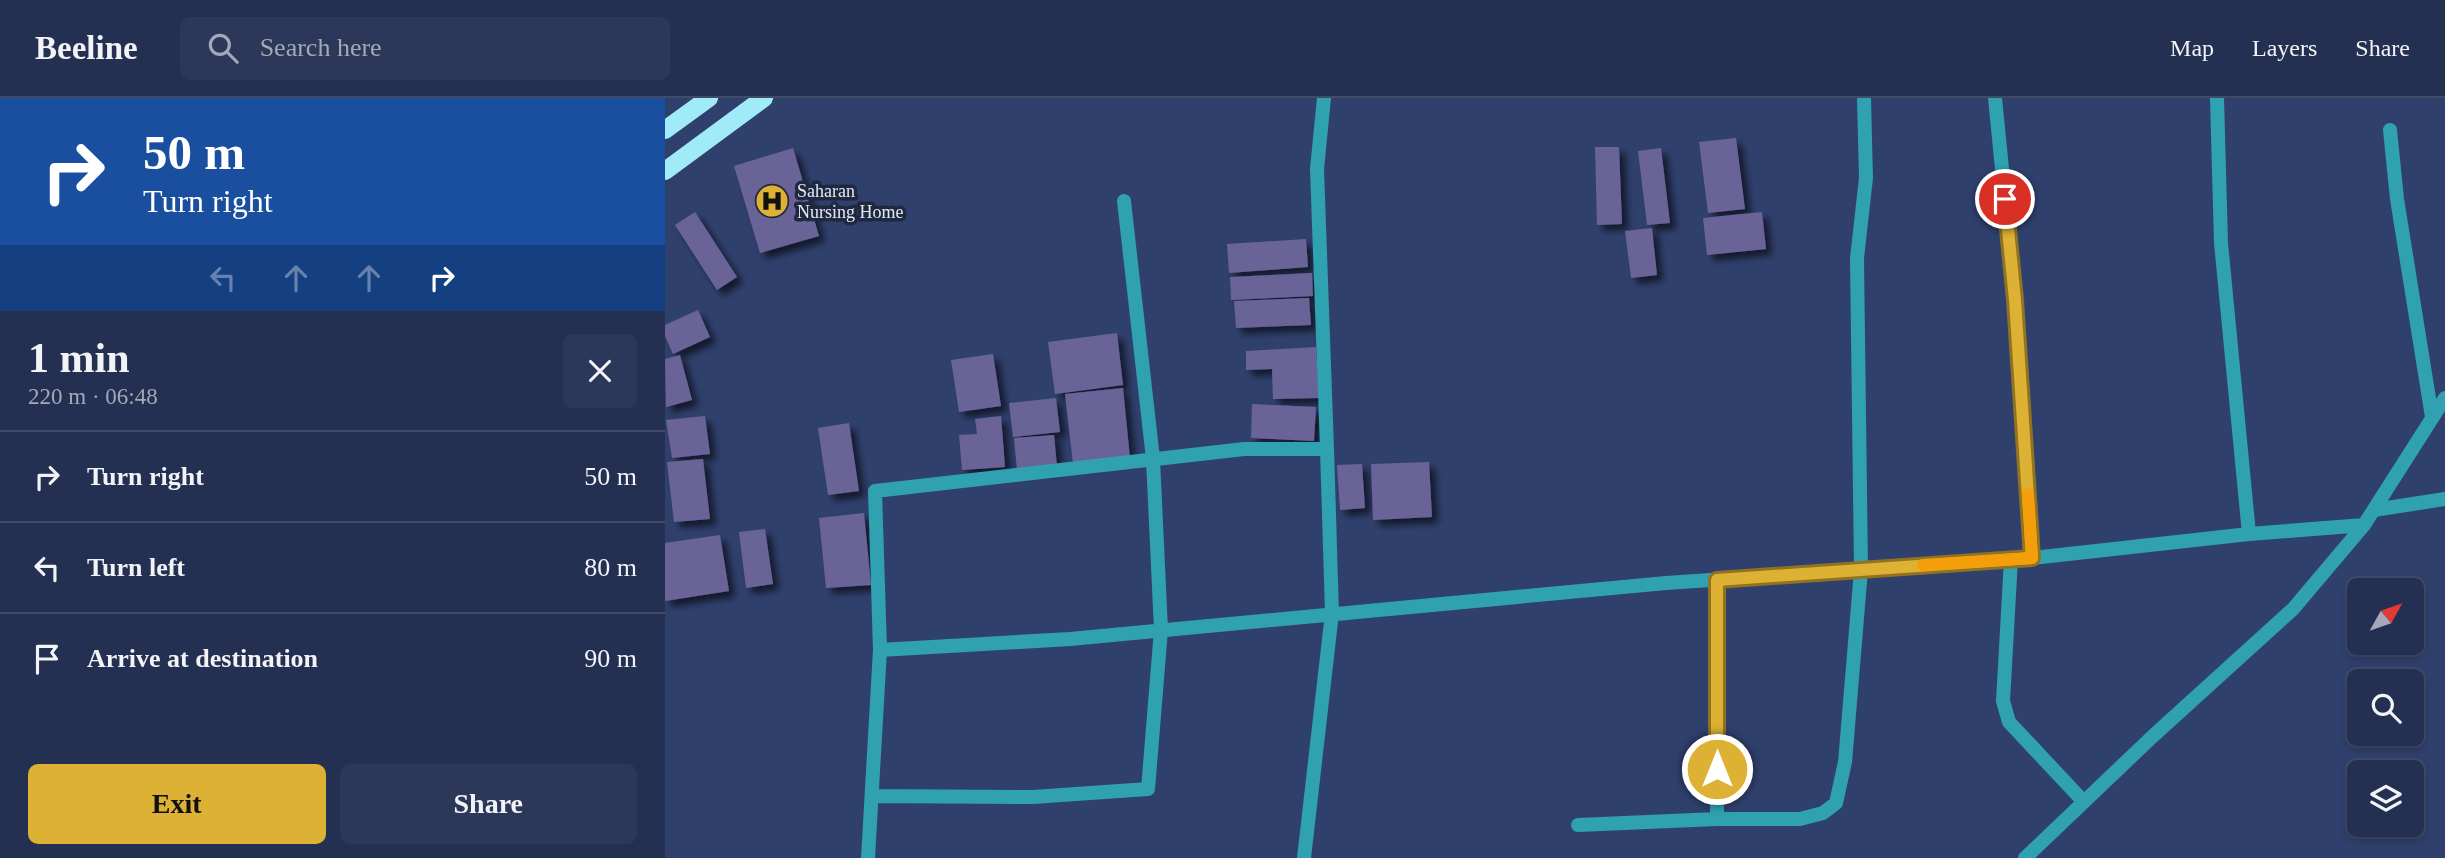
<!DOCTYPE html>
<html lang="en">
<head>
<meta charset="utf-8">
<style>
	body { margin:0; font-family:Georgia,serif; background:#2c3859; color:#f1f3f6; height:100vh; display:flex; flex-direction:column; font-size:26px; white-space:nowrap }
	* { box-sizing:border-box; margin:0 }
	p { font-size:23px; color:#a3a9b8 }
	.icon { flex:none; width:38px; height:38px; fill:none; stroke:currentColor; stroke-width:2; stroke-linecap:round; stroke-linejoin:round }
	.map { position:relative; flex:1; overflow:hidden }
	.side { display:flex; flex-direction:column; background:#243052; width:665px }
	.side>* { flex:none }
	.top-card { background:#1a4fa0; color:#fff; overflow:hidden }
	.needle { width:46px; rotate:50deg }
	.fabs { position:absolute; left:1682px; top:480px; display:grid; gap:14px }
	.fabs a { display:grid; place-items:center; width:77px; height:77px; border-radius:10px; background:#243052; box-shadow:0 4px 10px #0003,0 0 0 2px #414b69; font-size:35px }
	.pin { position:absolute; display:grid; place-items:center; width:60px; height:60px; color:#fff; margin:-30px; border:4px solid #fff; border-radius:50%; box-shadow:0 2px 7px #0007 }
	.me { position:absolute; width:77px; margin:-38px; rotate:0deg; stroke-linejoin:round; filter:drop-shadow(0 0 5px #0008) }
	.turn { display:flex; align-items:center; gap:24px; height:147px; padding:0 28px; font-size:32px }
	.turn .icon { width:91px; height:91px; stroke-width:2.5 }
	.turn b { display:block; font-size:49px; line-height:60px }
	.lanes { display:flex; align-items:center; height:66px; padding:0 28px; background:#0003; justify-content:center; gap:35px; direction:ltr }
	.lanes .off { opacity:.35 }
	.round { display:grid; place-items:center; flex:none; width:74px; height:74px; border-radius:10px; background:#2c3859 }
	.head { display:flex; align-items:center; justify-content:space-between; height:119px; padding:0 28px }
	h1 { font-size:42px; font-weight:800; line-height:52px }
	.cta { display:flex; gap:14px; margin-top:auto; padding:14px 28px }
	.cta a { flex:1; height:80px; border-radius:10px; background:#ddb133; color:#111; font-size:28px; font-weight:800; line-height:80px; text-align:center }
	.cta a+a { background:#2c3859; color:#f1f3f6 }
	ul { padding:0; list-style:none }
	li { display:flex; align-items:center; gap:21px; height:91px; padding:0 28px; border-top:2px solid #414b69 }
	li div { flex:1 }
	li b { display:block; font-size:26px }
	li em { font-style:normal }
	header { display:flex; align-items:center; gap:42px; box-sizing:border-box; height:98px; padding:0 35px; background:#243052; border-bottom:2px solid #414b69 }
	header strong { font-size:33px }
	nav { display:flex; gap:38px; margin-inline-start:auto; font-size:24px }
	.search { width:490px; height:63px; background:#2c3859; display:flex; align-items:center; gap:18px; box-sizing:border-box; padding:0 24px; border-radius:10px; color:#a3a9b8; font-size:26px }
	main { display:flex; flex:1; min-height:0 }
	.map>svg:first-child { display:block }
</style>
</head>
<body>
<header>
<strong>Beeline</strong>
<div class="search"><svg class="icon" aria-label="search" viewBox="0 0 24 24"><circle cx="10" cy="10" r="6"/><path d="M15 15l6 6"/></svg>Search here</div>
<nav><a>Map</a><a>Layers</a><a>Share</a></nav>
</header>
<main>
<section class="side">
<div class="top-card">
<div class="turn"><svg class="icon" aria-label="right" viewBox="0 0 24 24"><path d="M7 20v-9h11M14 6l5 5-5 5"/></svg><div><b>50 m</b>Turn right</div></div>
<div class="lanes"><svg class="icon off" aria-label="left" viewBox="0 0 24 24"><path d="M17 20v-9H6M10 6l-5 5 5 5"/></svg><svg class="icon off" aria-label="ahead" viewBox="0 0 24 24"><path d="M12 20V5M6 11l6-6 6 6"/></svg><svg class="icon off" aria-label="ahead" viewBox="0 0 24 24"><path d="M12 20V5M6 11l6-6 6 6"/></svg><svg class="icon" aria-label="right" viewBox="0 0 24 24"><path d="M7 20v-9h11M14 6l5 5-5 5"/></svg></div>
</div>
<div class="head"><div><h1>1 min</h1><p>220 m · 06:48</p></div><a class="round"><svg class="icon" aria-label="close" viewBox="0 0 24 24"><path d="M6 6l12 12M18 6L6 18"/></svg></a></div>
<ul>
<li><svg class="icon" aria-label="right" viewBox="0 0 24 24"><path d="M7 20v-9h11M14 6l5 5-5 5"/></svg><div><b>Turn right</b></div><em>50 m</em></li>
<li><svg class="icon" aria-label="left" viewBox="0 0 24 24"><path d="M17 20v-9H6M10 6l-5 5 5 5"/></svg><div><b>Turn left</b></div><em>80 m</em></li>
<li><svg class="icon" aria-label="arrive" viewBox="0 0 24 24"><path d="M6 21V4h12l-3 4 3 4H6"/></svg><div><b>Arrive at destination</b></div><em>90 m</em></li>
</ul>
<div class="cta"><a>Exit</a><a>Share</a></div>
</section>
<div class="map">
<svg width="1780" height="760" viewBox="0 0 1780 760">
	<defs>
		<filter id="shadow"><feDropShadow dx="6" dy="6" stdDeviation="3.5" flood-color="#0009"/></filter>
	</defs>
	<rect width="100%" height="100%" fill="#30406d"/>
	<path fill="#6a6498" filter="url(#shadow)" d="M 1071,40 L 1080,111 L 1043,115 L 1034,44 Z
		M 930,49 L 954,49 L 957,126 L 932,127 Z
		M 128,50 L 154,138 L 95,155 L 69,68 Z
		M 996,50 L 1005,125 L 982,127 L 973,53 Z
		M 30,114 L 72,179 L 52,192 L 10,127 Z
		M 1097,114 L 1101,151 L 1042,157 L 1038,120 Z
		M 987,130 L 992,177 L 966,180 L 960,133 Z
		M 641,141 L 643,169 L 564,175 L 562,146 Z
		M 647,175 L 648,198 L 566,202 L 565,179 Z
		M 644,200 L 646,227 L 571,230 L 569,203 Z
		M 33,212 L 45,239 L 8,256 L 0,238 L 0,227 Z
		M 452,235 L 458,287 L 390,296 L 383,244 Z
		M 651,249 L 654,300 L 608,301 L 607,271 L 581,272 L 581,253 Z
		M 328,256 L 336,308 L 294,314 L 286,262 Z
		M 15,257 L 27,302 L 1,309 L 0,261 Z
		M 458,290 L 465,360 L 408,366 L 400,296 Z
		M 391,300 L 395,334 L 348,339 L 344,305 Z
		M 587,306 L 651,309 L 649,343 L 586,340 Z
		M 40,318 L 45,356 L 7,360 L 1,322 Z
		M 336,318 L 340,369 L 297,372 L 294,337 L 312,336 L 310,321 Z
		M 184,325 L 194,393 L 163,397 L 153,330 Z
		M 389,337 L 392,369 L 352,372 L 349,340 Z
		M 38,361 L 45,421 L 9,424 L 2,364 Z
		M 764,364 L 767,419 L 708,422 L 706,366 Z
		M 697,366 L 700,410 L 675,412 L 672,367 Z
		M 199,415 L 206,487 L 161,490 L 154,420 Z
		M 100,431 L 108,486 L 81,490 L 74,434 Z
		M 55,437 L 64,493 L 0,503 L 0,445 Z"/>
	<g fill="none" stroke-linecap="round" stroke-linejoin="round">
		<path stroke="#2fa1b0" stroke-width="14" d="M 659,0 L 652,71 L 662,351 L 579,351 L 210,393 L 215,552 L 405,541 L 1001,485 L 1367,460 L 1584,436 L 1699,427
			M 1330,0 L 1350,202 L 1367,460
			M 1552,0 L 1556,145 L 1584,436
			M 1725,32 L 1732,101 L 1767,319
			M 1709,412 L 1780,401
			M 1346,461 L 1338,603 L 1344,624 L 1419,704
			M 207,698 L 368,699 L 483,691 L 496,532 L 488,361 L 459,103
			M 1052,721 L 1052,482
			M 913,727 L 1052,721 L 1135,721 L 1158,715 L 1171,705 L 1180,664 L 1196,472 L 1192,160 L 1201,80 L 1199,0
			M 203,760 L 215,552
			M 639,760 L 667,515 L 662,351
			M 1360,760 L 1488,638 L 1628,511 L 1699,427 L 1780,300"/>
		<path stroke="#a0ebf7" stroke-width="18" d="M 0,32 L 44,0
			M 0,73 L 99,0"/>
	</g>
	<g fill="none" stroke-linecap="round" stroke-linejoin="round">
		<defs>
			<path id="route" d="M 1052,671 L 1052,482 L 1367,460 L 1350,202 L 1340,101"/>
		</defs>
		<use href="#route" stroke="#907321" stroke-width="18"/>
		<use href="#route" stroke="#ddb133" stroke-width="12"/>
		<path stroke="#f59e0b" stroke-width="12" d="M 1258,467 L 1367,460 L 1363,396"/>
	</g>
	<defs>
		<symbol id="hospital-disc" viewBox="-11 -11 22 22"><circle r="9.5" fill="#ddb133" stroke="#20283d"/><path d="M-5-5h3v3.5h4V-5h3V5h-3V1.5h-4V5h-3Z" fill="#111"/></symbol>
	</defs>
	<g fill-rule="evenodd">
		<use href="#hospital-disc" x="88" y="84" width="38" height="38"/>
	</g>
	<g text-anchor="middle" stroke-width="7" stroke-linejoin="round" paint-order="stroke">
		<g font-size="18" fill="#e2e9fa" stroke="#20283d" text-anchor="start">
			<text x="132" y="99">Saharan<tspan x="132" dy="21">Nursing Home</tspan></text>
		</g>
	</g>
</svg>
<div class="fabs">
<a><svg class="needle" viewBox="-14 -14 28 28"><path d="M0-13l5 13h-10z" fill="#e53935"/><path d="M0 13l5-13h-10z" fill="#a3a9b8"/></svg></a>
<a><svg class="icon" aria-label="search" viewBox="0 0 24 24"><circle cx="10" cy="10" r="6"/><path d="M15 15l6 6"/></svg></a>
<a><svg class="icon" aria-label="layers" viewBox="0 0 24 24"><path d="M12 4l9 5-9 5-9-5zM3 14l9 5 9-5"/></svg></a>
</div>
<div class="pin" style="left:1340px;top:101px;background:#d93025"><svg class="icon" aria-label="arrive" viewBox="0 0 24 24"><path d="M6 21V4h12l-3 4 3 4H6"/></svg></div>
<svg class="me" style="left:1052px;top:671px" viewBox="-20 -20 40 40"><circle r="17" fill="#ddb133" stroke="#fff" stroke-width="3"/><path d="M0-11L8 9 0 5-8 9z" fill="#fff"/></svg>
</div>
</main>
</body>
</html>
